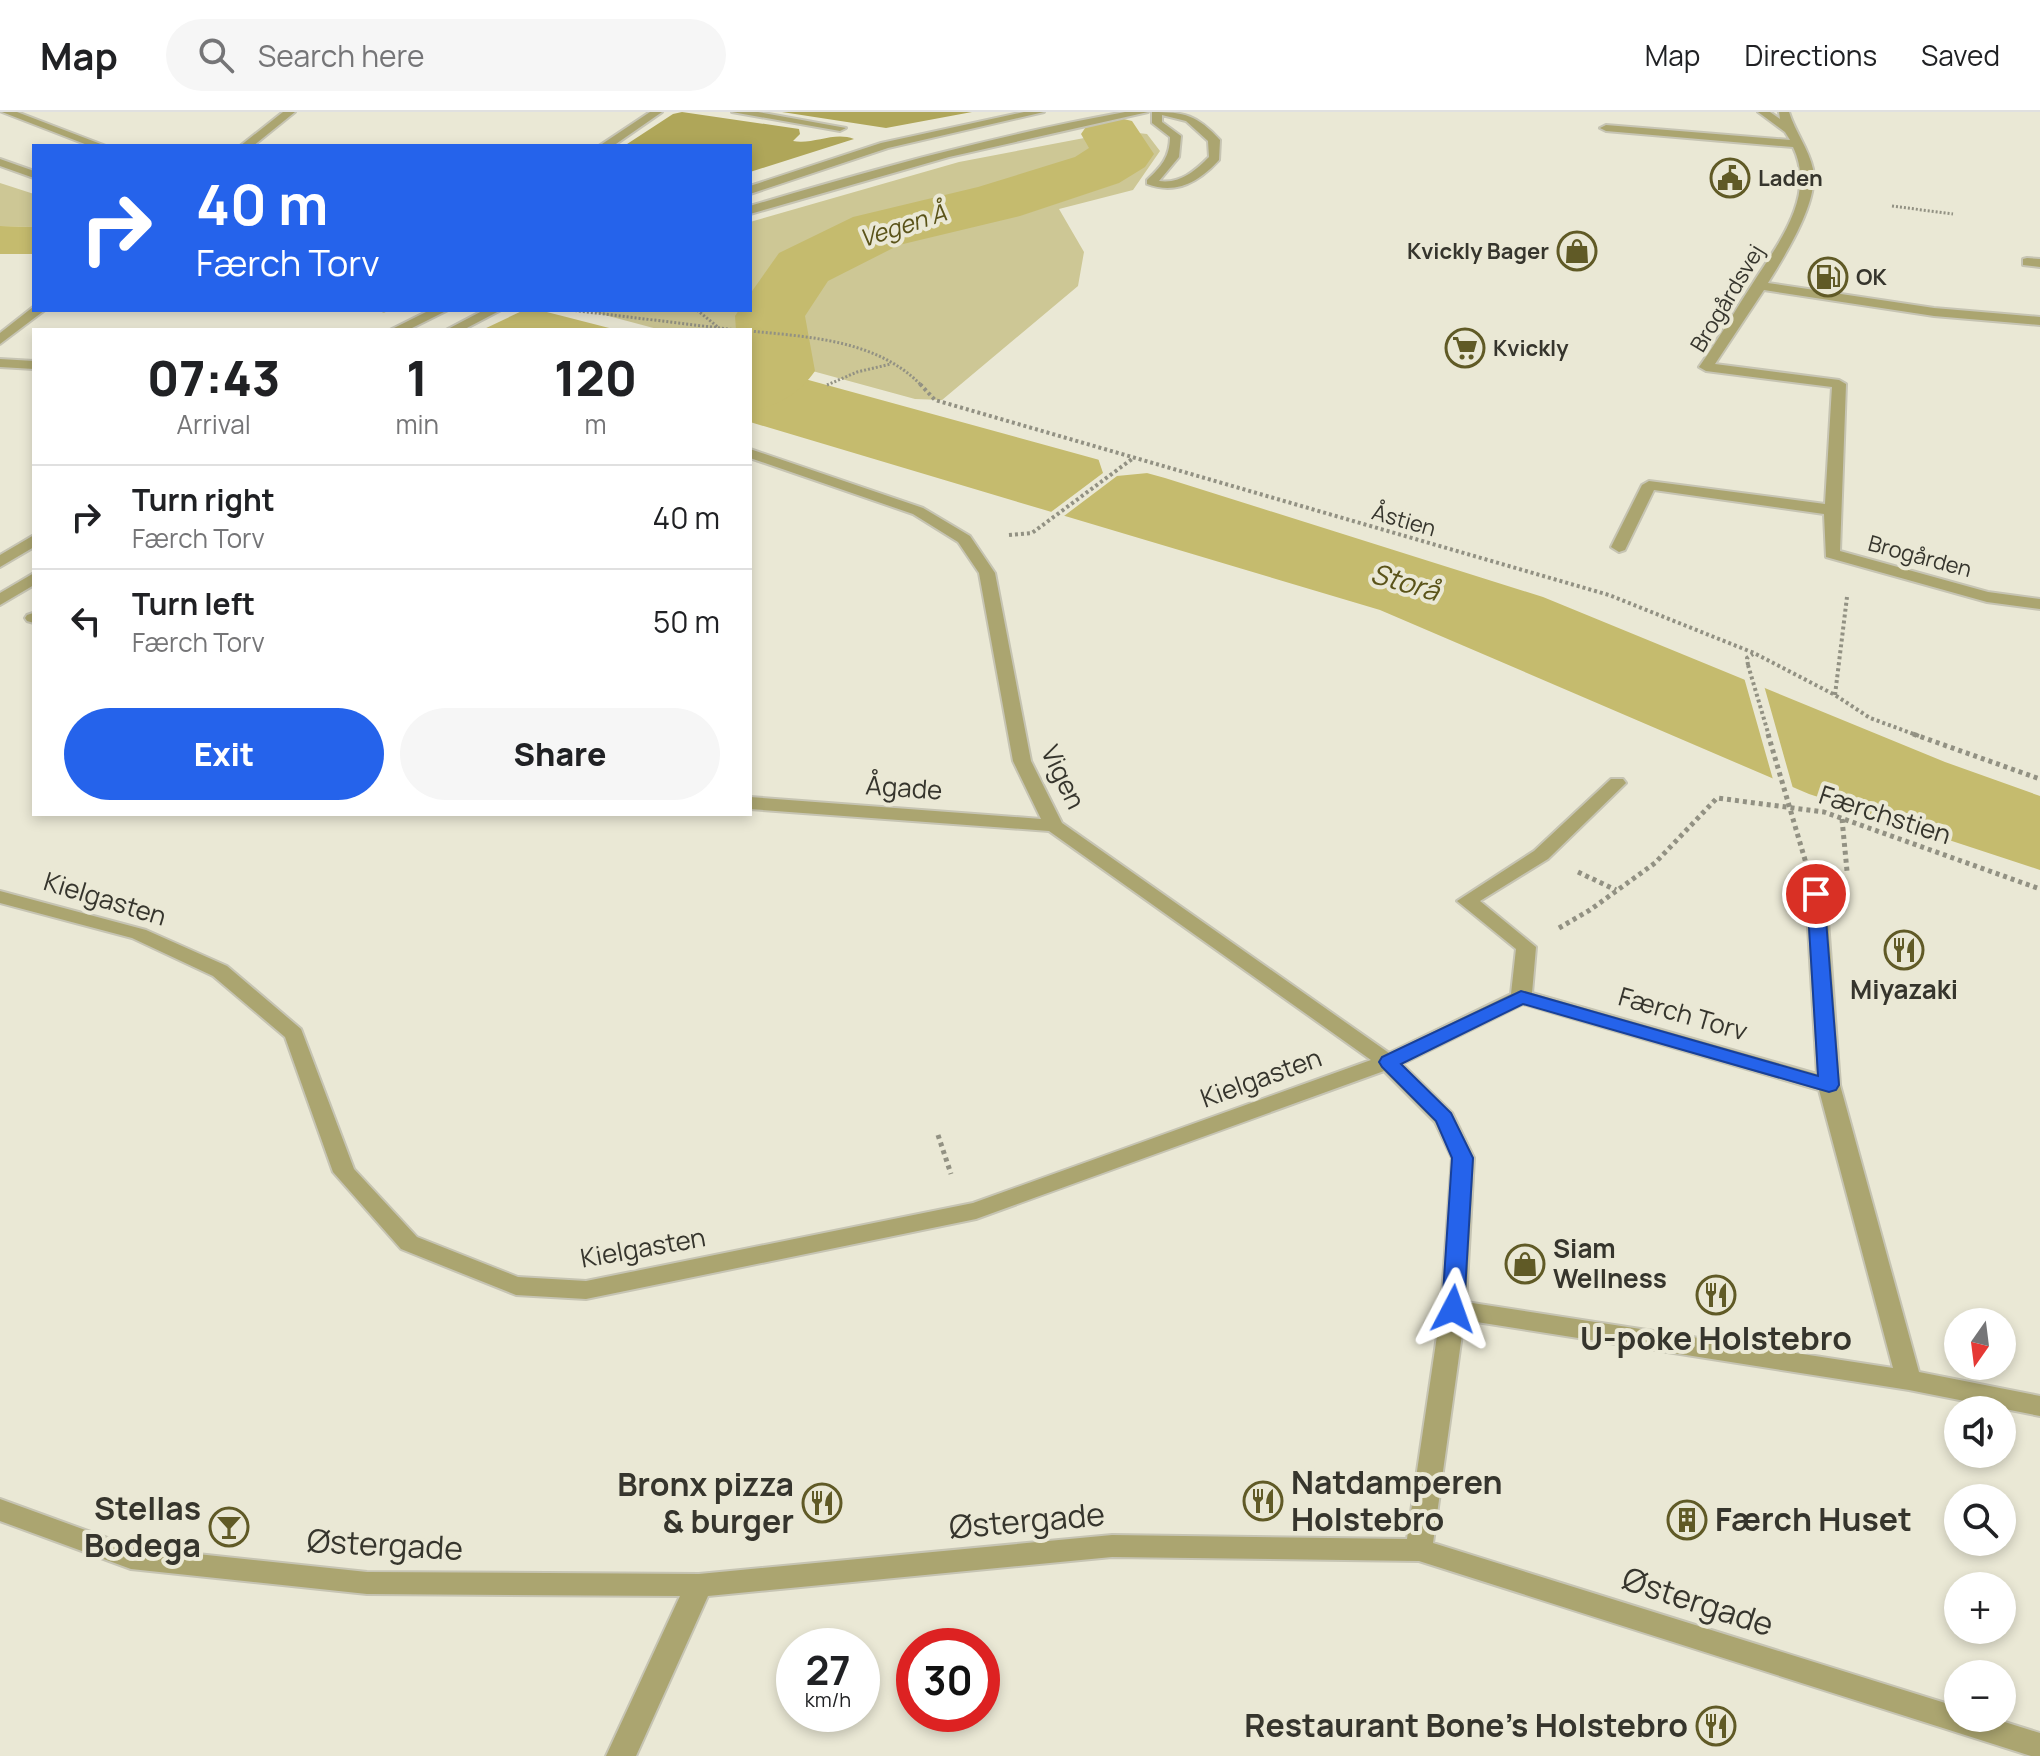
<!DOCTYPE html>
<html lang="en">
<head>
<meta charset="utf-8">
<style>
	body { margin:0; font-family:Manrope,sans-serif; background:#f6f6f6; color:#202124; height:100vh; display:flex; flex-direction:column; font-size:30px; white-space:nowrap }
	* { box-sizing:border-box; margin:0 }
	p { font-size:26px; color:#757577 }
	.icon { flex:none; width:44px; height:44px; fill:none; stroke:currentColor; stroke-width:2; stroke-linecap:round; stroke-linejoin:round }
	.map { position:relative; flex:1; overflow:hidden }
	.details { position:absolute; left:32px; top:216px; width:720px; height:488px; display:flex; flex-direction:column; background:#fff; border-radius:0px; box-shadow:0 4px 12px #0003 }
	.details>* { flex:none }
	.top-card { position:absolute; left:32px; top:32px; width:720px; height:168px; border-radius:0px; box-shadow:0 4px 12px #0003; background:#2563eb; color:#fff; overflow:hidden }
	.needle { width:52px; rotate:194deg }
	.tools { position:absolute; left:1944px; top:1196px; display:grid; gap:16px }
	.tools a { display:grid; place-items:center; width:72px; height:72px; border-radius:50%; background:#fff; box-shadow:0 4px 12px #0003; font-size:40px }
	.speed { position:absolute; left:776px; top:1516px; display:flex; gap:16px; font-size:40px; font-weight:700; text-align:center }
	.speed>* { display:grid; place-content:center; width:104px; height:104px; border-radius:50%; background:#fff; box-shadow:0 4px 12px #0003; line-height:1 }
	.speed small { font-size:20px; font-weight:400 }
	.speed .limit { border:12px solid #d22; background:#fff; color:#111 }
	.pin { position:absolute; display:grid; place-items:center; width:68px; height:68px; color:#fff; margin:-34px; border:4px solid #fff; border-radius:50%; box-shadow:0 2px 8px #0007 }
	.me { position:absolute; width:88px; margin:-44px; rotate:4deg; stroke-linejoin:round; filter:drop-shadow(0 0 6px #0008) }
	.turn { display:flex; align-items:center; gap:28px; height:168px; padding:0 32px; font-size:36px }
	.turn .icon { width:104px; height:104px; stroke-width:2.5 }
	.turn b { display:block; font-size:56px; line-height:68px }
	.eta { display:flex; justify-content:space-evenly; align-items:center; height:136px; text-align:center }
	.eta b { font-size:48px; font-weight:800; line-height:56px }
	.action { display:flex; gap:16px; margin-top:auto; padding:16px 32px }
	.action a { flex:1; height:92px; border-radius:48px; background:#2563eb; color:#fff; font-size:32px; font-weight:800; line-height:92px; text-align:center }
	.action a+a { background:#f6f6f6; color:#202124 }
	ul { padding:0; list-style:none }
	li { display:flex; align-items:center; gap:24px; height:104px; padding:0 32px; border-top:2px solid #e0e0e0 }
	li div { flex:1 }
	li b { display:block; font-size:30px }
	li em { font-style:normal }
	header { display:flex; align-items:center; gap:48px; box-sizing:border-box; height:112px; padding:0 40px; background:#fff; border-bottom:2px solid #e0e0e0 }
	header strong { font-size:38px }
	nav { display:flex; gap:44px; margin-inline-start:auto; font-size:28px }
	.search { width:560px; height:72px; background:#f6f6f6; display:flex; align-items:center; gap:20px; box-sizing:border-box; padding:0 28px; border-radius:44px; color:#757577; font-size:30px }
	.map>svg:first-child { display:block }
</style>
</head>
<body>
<header>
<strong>Map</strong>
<div class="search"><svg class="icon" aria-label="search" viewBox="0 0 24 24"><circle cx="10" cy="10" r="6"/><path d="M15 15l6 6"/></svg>Search here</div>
<nav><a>Map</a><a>Directions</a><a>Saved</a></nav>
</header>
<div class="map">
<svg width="2040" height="1644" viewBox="0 0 2040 1644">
	<rect width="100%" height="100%" fill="#eae8d5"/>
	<path fill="#cdc795" d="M 1121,19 L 1147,22 L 1160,39 L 1133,78 L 1059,97 L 1084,140 L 1078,174 L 942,288 L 915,287 L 750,242 L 750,218 L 661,218 L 586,198 L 750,198 L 750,110 L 959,50 Z
		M 0,71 L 34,82 L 34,115 L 0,114 Z"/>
	<path fill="#afa659" d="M 682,0 L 799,17 L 800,22 L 793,29 C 813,33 834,19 854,27 L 750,60 L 750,34 L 624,34 L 673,2 Z
		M 782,0 L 972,0 L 886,16 Z"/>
	<path fill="#c5bb6e" d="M 0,114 L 34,115 L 34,142 L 0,142 Z
		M 375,198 L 539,198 L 617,218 L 442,218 Z
		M 750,252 L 1165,366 L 1543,485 L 1945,650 L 2040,684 L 2040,758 L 1809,682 L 1380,498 L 750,310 Z"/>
	<path fill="#eae8d5" d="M 390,198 L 524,198 L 482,218 L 428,218 L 379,203 Z
		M 1097,343 L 1158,360 L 1117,364 L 1060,407 L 1047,403 L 1103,361 Z
		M 1743,562 L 1763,570 L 1794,680 L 1774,671 Z"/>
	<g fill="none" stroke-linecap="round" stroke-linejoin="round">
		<path fill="#c5bb6e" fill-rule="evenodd" d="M 1111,4 L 1132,9 L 1154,42 L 1145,55 L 1119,71 L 1020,104 L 899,133 L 828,169 L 805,204 L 815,259 C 798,283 778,293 750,300 L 750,218 L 736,218 L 735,204 L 739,198 L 750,198 L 750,182 L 779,141 L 853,105 L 978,75 L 1075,45 L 1089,36 L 1081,22 L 1090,9 Z"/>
		<defs>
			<path id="minor" d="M 2,0 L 17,0 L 106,34 L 90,34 Z
				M 283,0 L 295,0 L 253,34 L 240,34 Z
				M 650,0 L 662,0 L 613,34 L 599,34 Z
				M 732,0 L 758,0 L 846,16 L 840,19 Z
				M 1024,0 L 1044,0 L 888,36 L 750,82 L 750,74 L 881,31 Z
				M 1125,0 L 1148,0 L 949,45 L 750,102 L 750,94 C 874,57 998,23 1125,0 Z
				M 1152,0 C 1185,0 1197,3 1220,28 L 1219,48 C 1199,70 1176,83 1147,72 L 1147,68 C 1161,55 1170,45 1170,25 L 1152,11 ZM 1162,3 L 1186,9 L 1208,29 L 1209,45 C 1195,59 1180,72 1159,69 L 1179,45 L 1181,24 L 1162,10 Z
				M 1758,0 L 1770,0 L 1780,7 L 1779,0 L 1789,0 C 1795,20 1809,37 1813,57 C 1819,90 1785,143 1768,171 L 1934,196 L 2040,205 L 2040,213 L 1934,204 L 1764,178 L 1715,252 L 1839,268 L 1846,272 L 1840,439 L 1988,480 L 2040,487 L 2040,497 L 1987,490 L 1826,445 L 1824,402 L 1654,378 L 1625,438 L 1619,440 L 1611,435 L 1642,373 L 1649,369 L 1825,392 L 1832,275 L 1706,259 L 1699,255 C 1718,228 1736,197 1753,171 C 1777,133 1817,84 1793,35 L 1606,19 L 1600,16 L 1606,13 L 1790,28 L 1785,20 Z
				M 0,47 L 34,59 L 34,66 L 0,54 Z
				M 2027,146 L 2040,147 L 2040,155 L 2023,153 L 2023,147 Z
				M 33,195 L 34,198 L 45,198 L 0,232 L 0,221 Z
				M 430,198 L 448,198 L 408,218 L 390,218 Z
				M 484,198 L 501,198 L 463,218 L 446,218 Z
				M 0,247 L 34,249 L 34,257 L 0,255 Z
				M 750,337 L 923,396 L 970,424 L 995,461 L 1031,649 L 1062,711 L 1389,941 L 1511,882 L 1516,837 L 1457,789 L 1534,739 L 1611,667 L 1623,667 L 1626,671 L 1548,747 L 1480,789 L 1536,835 L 1532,881 L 1817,962 L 1806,782 L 1809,778 L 1823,778 L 1826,782 L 1840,973 L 1919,1260 L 2040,1284 L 2040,1304 L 1909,1278 L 1464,1208 L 1433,1431 L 1958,1595 L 1958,1606 L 1992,1606 L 2040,1621 L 2040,1644 L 2031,1644 L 1419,1449 L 1112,1445 L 708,1484 L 636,1644 L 606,1644 L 680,1484 L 367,1482 L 131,1457 L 0,1409 L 0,1387 L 132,1435 L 367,1460 L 699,1462 L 1112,1423 L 1407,1427 L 1441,1197 L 1452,1046 L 1435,1010 L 1384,959 L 976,1107 L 586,1187 L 516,1183 L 401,1137 L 333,1060 L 285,925 L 213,864 L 132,826 L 0,791 L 0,779 L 146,818 L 227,854 L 301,917 L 354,1057 L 417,1125 L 518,1165 L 586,1169 L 973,1091 L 1371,948 L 1049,719 L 750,697 L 750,685 L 1041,707 L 1013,649 L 979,461 L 958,430 L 913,402 L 750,346 ZM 1523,892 L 1819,978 L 1893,1256 L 1466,1190 L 1474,1046 L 1452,1001 L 1402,952 Z
				M 34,423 L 34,435 L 0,455 L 0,443 Z
				M 34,461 L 34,473 L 0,493 L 0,481 Z
				M 33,501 L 34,511 L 27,509 L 25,506 L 27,503 Z"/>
		</defs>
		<use href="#minor" stroke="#c6c4b3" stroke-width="4"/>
		<path stroke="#929183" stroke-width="3" stroke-dasharray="2 2" stroke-linecap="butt" d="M 1892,94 L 1953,102
			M 571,198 L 736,218
			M 697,198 L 719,216
			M 750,219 C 810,225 878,228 922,274
			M 827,273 L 857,260 L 891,252"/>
		<path stroke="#929183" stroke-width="4" stroke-dasharray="3 3" stroke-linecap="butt" d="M 920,272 L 935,288 L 1609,483 L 1754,541 L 1835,583 L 1870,606 L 1919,624
			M 1009,423 L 1032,421 L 1132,347
			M 1748,553 L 1747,546 L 1753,542
			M 1835,583 L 1847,485"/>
		<path stroke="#929183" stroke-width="5" stroke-dasharray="4 4" stroke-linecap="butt" d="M 1913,622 L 2040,667
			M 1842,707 L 1847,759
			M 1578,760 L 1616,778
			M 1559,816 L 1590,798 L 1655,751 L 1717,686 L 1824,700 L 2040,777
			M 938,1023 L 951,1062"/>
		<use href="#minor" fill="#aba570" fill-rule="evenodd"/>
		<path stroke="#929183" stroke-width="4" stroke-dasharray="3 3" stroke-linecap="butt" d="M 1748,553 L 1769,624"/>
		<path stroke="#929183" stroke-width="5" stroke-dasharray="4 4" stroke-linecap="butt" d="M 1768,622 L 1808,758"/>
	</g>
	<path fill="#2563eb" stroke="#184099" stroke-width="2" d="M 1816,776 L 1824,782 L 1839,973 L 1836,978 L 1829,980 L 1523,892 L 1401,952 L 1451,1001 L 1473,1046 L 1464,1197 L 1460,1203 L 1445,1203 L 1442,1197 L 1452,1046 L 1436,1009 L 1382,955 L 1379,950 L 1382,945 L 1521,879 L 1818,964 L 1807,782 Z"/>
	<defs>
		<symbol id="civic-ring" viewBox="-11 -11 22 22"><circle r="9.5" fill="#eae8d5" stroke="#605a26" stroke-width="1.5"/><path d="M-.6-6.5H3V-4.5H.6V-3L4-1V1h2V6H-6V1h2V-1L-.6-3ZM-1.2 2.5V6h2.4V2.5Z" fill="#605a26"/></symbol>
		<symbol id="shop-ring" viewBox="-11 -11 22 22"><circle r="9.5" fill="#eae8d5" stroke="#605a26" stroke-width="1.5"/><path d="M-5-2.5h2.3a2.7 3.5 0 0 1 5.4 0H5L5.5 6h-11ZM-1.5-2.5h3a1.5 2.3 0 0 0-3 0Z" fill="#605a26"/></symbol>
		<symbol id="fuel-ring" viewBox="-11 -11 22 22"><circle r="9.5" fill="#eae8d5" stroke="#605a26" stroke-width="1.5"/><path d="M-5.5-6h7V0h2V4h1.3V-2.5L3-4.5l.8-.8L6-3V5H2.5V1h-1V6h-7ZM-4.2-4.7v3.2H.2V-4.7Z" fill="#605a26"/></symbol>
		<symbol id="supermarket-ring" viewBox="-11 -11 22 22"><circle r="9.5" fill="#eae8d5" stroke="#605a26" stroke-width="1.5"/><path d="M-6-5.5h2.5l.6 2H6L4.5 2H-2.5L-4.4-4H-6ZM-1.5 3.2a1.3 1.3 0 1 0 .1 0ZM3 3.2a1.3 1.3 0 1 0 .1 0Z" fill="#605a26"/></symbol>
		<symbol id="restaurant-ring" viewBox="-11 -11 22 22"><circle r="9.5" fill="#eae8d5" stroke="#605a26" stroke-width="1.5"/><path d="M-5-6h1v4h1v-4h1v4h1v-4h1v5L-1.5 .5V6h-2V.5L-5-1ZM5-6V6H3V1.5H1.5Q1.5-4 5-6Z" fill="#605a26"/></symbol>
		<symbol id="building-ring" viewBox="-11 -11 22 22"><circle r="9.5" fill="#eae8d5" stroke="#605a26" stroke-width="1.5"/><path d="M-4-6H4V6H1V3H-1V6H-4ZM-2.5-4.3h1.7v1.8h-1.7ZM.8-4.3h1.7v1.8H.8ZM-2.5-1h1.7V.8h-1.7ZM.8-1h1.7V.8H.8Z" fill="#605a26"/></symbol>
		<symbol id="bar-ring" viewBox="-11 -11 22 22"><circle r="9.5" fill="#eae8d5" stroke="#605a26" stroke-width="1.5"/><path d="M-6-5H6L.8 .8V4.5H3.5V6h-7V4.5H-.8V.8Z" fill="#605a26"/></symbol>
	</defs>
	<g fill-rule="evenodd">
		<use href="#civic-ring" x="1708" y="44" width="44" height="44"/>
		<use href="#shop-ring" x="1555" y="117" width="44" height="44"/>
		<use href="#fuel-ring" x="1806" y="143" width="44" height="44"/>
		<use href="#supermarket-ring" x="1443" y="214" width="44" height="44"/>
		<use href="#restaurant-ring" x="1882" y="816" width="44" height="44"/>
		<use href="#shop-ring" x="1503" y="1130" width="44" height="44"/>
		<use href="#restaurant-ring" x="1694" y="1161" width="44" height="44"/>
		<use href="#restaurant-ring" x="1241" y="1367" width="44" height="44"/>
		<use href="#restaurant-ring" x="800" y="1369" width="44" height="44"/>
		<use href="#building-ring" x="1665" y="1386" width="44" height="44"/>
		<use href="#bar-ring" x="207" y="1393" width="44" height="44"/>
		<use href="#restaurant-ring" x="1694" y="1592" width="44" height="44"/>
	</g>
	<g text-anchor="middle" stroke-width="8" stroke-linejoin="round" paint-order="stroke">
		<g font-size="22" font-weight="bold" fill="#36352d" stroke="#eae8d5" text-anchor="start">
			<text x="1758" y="74">Laden</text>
			<text x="1549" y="147" text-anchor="end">Kvickly Bager</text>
			<text x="1856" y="173">OK</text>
			<text x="1493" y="244">Kvickly</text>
		</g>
		<g font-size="22" fill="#36352d" stroke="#eae8d5">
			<text transform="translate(1727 186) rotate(-59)" y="8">Brogårdsvej</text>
			<text transform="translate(1404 408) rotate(16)" y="8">Åstien</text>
			<text transform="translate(1920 444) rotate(15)" y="8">Brogården</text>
		</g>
		<g font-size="24" font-style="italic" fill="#5a5319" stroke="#eae8d5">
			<text transform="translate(903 114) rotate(-18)" y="8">Vegen Å</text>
		</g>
		<g font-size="26" fill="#36352d" stroke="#eae8d5">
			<text transform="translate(1063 665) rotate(64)" y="9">Vigen</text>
			<text transform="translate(904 676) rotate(4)" y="9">Ågade</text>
			<text transform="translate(1885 703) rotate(18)" y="9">Færchstien</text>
			<text transform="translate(105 787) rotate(17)" y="9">Kielgasten</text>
			<text transform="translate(1683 902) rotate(16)" y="9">Færch Torv</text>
			<text transform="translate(1261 966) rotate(-20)" y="9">Kielgasten</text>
			<text transform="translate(643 1136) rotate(-10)" y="9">Kielgasten</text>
		</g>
		<g font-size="26" font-weight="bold" fill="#36352d" stroke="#eae8d5">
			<text x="1904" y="887">Miyazaki</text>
			<text x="1553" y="1146" text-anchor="start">Siam<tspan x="1553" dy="30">Wellness</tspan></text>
		</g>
		<g font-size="28" font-style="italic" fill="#5a5319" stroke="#eae8d5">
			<text transform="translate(1405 470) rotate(16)" y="10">Storå</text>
		</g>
		<g font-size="32" font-weight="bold" fill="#36352d" stroke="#eae8d5" text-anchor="end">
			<text x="1716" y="1238" text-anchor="middle">U-poke Holstebro</text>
			<text x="1291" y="1382" text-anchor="start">Natdamperen<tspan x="1291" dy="37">Holstebro</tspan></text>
			<text x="794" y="1384">Bronx pizza<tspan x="794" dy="37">&amp; burger</tspan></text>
			<text x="201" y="1408">Stellas<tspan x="201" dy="37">Bodega</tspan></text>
			<text x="1715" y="1419" text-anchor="start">Færch Huset</text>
			<text x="1688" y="1625">Restaurant Bone's Holstebro</text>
		</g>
		<g font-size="32" fill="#36352d" stroke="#eae8d5">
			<text transform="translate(1027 1409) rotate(-5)" y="11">Østergade</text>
			<text transform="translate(385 1433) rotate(3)" y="11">Østergade</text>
			<text transform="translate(1698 1490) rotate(18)" y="11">Østergade</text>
		</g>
	</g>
</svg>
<div class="tools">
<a><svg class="needle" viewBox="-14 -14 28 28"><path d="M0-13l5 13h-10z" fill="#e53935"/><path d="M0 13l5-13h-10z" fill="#757577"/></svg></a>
<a><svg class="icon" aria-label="sound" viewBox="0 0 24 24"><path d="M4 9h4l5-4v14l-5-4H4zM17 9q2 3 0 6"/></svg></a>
<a><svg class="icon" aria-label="search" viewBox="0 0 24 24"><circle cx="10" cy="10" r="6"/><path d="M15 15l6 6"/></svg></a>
<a>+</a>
<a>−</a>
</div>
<div class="speed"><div>27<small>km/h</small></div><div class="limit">30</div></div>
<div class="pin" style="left:1816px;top:782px;background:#d93025"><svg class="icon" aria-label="arrive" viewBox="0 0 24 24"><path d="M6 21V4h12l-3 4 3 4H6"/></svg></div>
<svg class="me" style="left:1453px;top:1197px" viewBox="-20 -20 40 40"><path d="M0-17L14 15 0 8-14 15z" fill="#2563eb" stroke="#fff" stroke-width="4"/></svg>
<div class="top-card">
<div class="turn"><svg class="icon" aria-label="right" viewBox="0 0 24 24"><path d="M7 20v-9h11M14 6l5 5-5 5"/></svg><div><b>40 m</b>Færch Torv</div></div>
</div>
<section class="details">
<div class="eta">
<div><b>07:43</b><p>Arrival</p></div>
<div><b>1</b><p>min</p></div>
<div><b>120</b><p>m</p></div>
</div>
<ul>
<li><svg class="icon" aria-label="right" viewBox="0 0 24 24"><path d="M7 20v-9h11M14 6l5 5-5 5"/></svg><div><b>Turn right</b><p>Færch Torv</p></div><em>40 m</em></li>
<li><svg class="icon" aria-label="left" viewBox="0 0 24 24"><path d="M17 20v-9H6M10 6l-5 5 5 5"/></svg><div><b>Turn left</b><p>Færch Torv</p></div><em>50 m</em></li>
</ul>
<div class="action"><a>Exit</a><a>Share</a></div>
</section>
</div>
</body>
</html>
